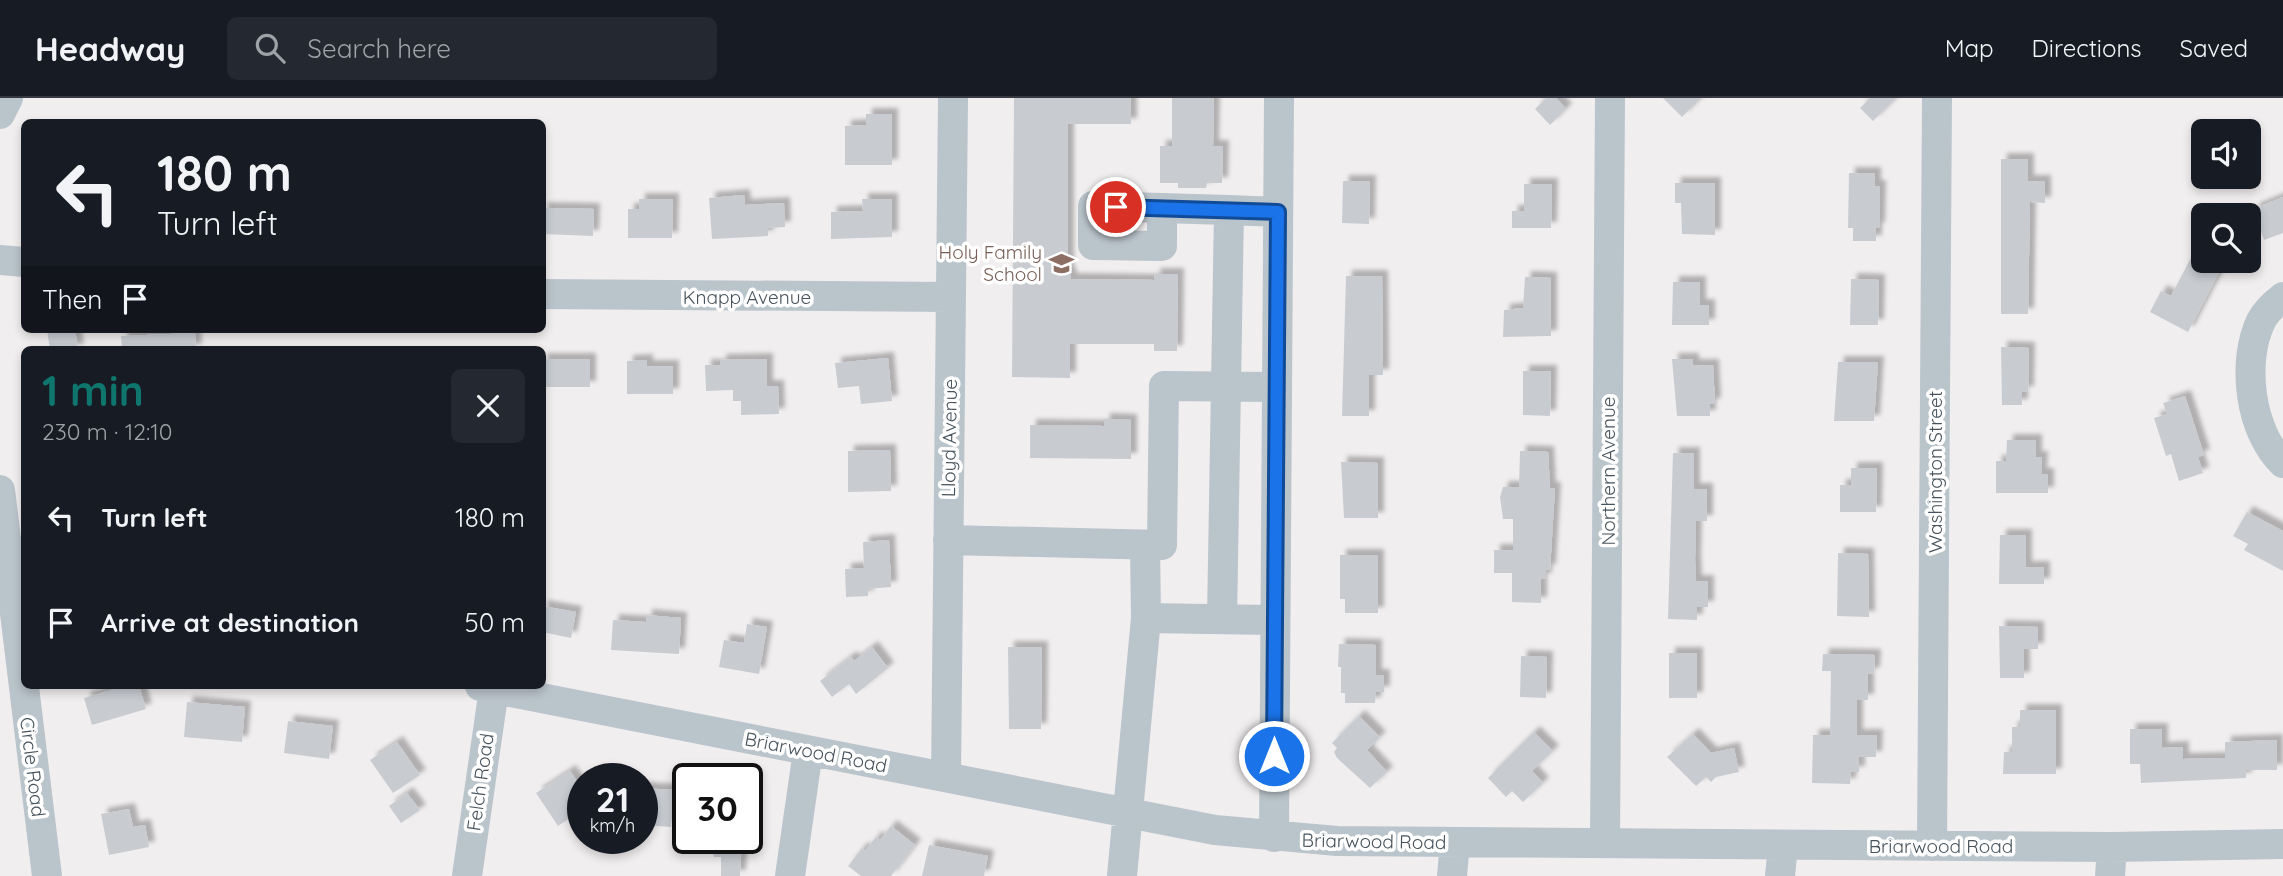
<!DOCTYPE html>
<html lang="en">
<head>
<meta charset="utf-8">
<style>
	body { margin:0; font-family:Quicksand,sans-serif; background:#242831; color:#f1f3f6; height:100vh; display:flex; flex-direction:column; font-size:26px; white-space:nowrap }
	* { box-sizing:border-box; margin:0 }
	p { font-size:23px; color:#9ea1a6 }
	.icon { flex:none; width:38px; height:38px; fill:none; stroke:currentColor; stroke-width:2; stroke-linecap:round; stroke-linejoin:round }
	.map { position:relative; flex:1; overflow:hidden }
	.side { position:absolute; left:21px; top:248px; width:525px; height:343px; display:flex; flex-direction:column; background:#171b24; border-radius:10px; box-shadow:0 4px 10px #0003 }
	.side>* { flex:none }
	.guide { position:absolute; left:21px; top:21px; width:525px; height:214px; border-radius:10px; box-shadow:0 4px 10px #0003; background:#171b24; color:#f1f3f6; overflow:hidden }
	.controls { position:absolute; left:2191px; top:21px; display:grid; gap:14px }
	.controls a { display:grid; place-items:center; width:70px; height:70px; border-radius:10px; background:#171b24; box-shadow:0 4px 10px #0003; font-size:35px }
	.speed { position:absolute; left:567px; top:665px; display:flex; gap:14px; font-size:35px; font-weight:700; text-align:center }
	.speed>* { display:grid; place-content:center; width:91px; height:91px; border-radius:50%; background:#171b24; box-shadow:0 4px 10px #0003; line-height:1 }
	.speed small { font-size:18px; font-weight:400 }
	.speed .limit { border:4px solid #111; border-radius:10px; background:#fff; color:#111 }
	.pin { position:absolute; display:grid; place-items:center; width:60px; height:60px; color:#fff; margin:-30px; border:4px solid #fff; border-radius:50%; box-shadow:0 2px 7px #0007 }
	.me { position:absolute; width:77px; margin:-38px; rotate:0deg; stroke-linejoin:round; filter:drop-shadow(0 0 5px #0008) }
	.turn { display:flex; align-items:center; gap:24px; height:147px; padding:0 21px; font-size:32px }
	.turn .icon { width:91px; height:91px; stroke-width:2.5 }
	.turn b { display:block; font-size:49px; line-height:60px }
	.then { display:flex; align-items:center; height:66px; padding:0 21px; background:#0003; gap:14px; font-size:26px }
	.round { display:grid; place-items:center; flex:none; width:74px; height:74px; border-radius:10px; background:#242831 }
	.headline { display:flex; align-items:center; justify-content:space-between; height:119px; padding:0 21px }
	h1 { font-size:42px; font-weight:700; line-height:52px; color:#0f766e }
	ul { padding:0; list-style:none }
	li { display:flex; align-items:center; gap:21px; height:105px; padding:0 21px }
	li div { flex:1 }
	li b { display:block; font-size:26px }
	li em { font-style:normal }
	header { display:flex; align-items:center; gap:42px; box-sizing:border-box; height:98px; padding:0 35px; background:#171b24; border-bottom:2px solid #363941 }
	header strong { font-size:33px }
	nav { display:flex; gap:38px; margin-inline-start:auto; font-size:24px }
	.search { width:490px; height:63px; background:#242831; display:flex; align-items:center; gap:18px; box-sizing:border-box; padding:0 24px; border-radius:10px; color:#9ea1a6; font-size:26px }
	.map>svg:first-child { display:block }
</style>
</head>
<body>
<header>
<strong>Headway</strong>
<div class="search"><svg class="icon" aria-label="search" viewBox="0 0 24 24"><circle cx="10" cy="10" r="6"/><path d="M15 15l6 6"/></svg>Search here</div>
<nav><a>Map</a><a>Directions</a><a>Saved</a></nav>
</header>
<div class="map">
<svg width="2283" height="778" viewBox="0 0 2283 778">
	<defs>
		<filter id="shadow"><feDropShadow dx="6" dy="-6" stdDeviation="2" flood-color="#0004"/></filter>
	</defs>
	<rect width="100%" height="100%" fill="#f1eeef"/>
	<path fill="#c8ccd1" filter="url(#shadow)" d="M 1014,0 L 1131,0 L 1131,26 L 1068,26 L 1068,175 L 1070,175 L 1071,181 L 1155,182 L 1154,176 L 1178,176 L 1177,253 L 1154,253 L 1154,246 L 1070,246 L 1070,280 L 1012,279 Z
		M 1172,0 L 1214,0 L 1213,48 L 1223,48 L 1222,85 L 1207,85 L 1206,90 L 1178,90 L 1178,85 L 1160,85 L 1160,48 L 1172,48 Z
		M 1546,0 L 1556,0 L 1566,11 L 1550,27 L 1535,11 Z
		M 1663,0 L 1701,0 L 1682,19 Z
		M 1870,0 L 1896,0 L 1873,23 L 1860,10 Z
		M 866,16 L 892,16 L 892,67 L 845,67 L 845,28 L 866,27 Z
		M 2001,61 L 2028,61 L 2028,83 L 2045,83 L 2045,105 L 2030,104 L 2028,216 L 2001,216 Z
		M 1849,75 L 1875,75 L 1875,88 L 1880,88 L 1879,130 L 1876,130 L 1876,143 L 1853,143 L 1853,130 L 1848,130 Z
		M 1343,83 L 1370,83 L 1369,126 L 1342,125 Z
		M 1675,85 L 1715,85 L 1715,137 L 1682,136 L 1681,105 L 1675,105 Z
		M 1524,86 L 1552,86 L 1551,130 L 1512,130 L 1512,113 L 1524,113 Z
		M 744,97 L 745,107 L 784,105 L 785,129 L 768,130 L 768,138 L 712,141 L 709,100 Z
		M 2283,99 L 2283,135 L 2264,142 L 2253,111 Z
		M 639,101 L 673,101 L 672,140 L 628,140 L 628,111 L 639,111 Z
		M 862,101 L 892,101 L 892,139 L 831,141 L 831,114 L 863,113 Z
		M 542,110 L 594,111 L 593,138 L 542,136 Z
		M 2203,137 L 2203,163 L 2225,163 L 2188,234 L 2150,214 L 2161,193 L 2171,198 Z
		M 1346,178 L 1382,178 L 1383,277 L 1369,277 L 1369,318 L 1342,318 Z
		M 1525,179 L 1551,180 L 1551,238 L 1503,239 L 1504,212 L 1523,210 Z
		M 1851,181 L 1879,182 L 1878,227 L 1850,227 Z
		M 1673,184 L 1700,184 L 1700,207 L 1709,207 L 1709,227 L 1672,227 Z
		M 47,231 L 75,231 L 78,252 L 50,252 Z
		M 195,235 L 196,252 L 122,252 L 121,238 Z
		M 2001,249 L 2029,250 L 2028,294 L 2022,294 L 2022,307 L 2002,307 Z
		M 888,260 L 892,303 L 861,306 L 859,288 L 838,290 L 835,265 Z
		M 542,261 L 590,261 L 590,289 L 542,289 Z
		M 767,261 L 767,288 L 778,288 L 779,316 L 741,317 L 741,303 L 733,303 L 733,292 L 706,293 L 705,267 L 721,267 L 720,262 Z
		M 1672,261 L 1693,261 L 1693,267 L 1713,267 L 1715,306 L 1710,306 L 1710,318 L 1677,318 Z
		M 647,262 L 647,268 L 673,268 L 673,296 L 627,296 L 627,263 Z
		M 1838,264 L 1878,264 L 1874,323 L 1834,323 Z
		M 1523,273 L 1551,273 L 1550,318 L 1523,317 Z
		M 2185,298 L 2204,357 L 2198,359 L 2203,375 L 2179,383 L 2171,356 L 2166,358 L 2154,320 L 2167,316 L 2163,305 Z
		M 1104,321 L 1131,322 L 1131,361 L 1030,360 L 1030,327 L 1104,328 Z
		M 2007,342 L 2036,342 L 2036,359 L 2042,359 L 2041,376 L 2048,376 L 2048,395 L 1996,395 L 1996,363 L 2006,363 Z
		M 890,352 L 891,393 L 848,394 L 848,353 Z
		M 1520,353 L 1548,354 L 1550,390 L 1555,390 L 1550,472 L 1546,472 L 1546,481 L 1541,480 L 1541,505 L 1512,504 L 1512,475 L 1494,475 L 1494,452 L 1513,452 L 1513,421 L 1503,421 L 1500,399 L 1503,389 L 1519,389 Z
		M 1673,355 L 1694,355 L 1694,391 L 1707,391 L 1707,423 L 1696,423 L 1695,462 L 1696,483 L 1708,483 L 1708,509 L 1697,509 L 1697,522 L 1668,521 Z
		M 1341,364 L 1378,365 L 1378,420 L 1344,420 Z
		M 1851,370 L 1877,370 L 1876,414 L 1840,414 L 1840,387 L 1851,387 Z
		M 2247,414 L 2283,433 L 2283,473 L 2244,452 L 2248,446 L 2233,438 Z
		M 2000,437 L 2026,437 L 2026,469 L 2044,469 L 2044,486 L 1999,486 Z
		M 889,442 L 891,489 L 868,491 L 868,498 L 846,499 L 845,471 L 864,470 L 863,444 Z
		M 1838,455 L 1868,456 L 1869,519 L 1837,518 Z
		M 1340,457 L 1378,457 L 1378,515 L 1345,515 L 1345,501 L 1340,501 Z
		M 542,508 L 576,514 L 571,540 L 542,534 Z
		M 646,517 L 681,520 L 679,556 L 611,552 L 613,522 L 646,524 Z
		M 747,526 L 767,529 L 759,576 L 719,569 L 724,542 L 744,545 Z
		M 1999,528 L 2038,529 L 2038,551 L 2024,551 L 2024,580 L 2000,580 Z
		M 1339,546 L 1376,547 L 1376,577 L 1384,577 L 1384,594 L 1376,594 L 1375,605 L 1345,605 L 1345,595 L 1341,595 L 1341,569 L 1338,569 Z
		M 872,549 L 888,570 L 856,596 L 849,586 L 832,599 L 820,583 L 851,559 L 854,563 Z
		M 1008,549 L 1042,549 L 1041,631 L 1009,631 Z
		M 1669,555 L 1697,555 L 1697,600 L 1669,600 Z
		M 1823,556 L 1875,557 L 1874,575 L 1868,576 L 1868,602 L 1857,602 L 1857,637 L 1877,637 L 1876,659 L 1859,659 L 1859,674 L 1851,674 L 1850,686 L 1812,685 L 1813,637 L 1830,637 L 1831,573 L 1822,573 Z
		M 1521,558 L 1547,559 L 1546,600 L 1520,599 Z
		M 125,588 L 139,588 L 146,611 L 92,627 L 84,600 Z
		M 187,604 L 245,609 L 242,644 L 184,639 Z
		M 2020,612 L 2056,612 L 2056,676 L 2003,676 L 2004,654 L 2012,654 L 2012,629 L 2020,629 Z
		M 1359,618 L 1380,639 L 1367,652 L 1387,674 L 1370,690 L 1337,660 L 1334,654 L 1337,650 L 1332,645 Z
		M 288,623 L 333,628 L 329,661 L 284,655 Z
		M 2130,631 L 2162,631 L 2162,650 L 2183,649 L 2183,661 L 2225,660 L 2225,644 L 2277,642 L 2277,672 L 2246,672 L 2246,680 L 2141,685 L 2140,666 L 2130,666 Z
		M 1534,634 L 1553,653 L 1532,673 L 1543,685 L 1523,704 L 1512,693 L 1506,699 L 1488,680 Z
		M 1693,636 L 1711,655 L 1734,650 L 1739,674 L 1716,679 L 1711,684 L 1706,679 L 1696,688 L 1667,659 Z
		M 397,644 L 420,677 L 393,695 L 370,662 Z
		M 570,673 L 583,692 L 583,711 L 558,728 L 536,695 Z
		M 642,690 L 674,692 L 671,729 L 642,727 Z
		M 407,695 L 420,712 L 401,725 L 389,708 Z
		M 129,711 L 133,729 L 145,727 L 149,749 L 109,757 L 101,716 Z
		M 891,728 L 915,747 L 891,778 L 861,778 L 848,768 L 862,750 L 865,753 L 876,739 L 880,742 Z
		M 708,740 L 742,740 L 740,778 L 721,778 L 721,759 L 714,759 Z
		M 929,747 L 988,758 L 984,778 L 922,778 Z"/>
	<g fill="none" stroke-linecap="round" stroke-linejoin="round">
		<path stroke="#bac4cb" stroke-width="30" d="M 0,16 L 8,0
			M 1162,110 L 1162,148 L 1093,147 L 1093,108 L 1229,112
			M 0,162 L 24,164
			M 542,196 L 951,199
			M 2283,199 C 2274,206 2266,213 2261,223 C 2241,264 2250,334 2283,365
			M 0,392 L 47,778
			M 948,442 L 1162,447 L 1164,288 L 1277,289
			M 1146,520 L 1275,522
			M 1222,521 L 1229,112 L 1278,114
			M 480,588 L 1215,732 L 1337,743 L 2112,749 L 2283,746
			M 946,679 L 953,0
			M 1274,739 L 1279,0
			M 1605,745 L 1610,0
			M 1932,748 L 1937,0
			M 467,778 L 494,591
			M 790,778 L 808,653
			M 1122,778 L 1146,520 L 1145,447
			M 1452,778 L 1455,744
			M 1780,778 L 1783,747
			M 2110,778 L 2112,749"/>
	</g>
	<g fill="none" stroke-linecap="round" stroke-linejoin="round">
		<defs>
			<path id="route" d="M 1116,109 L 1278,114 L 1274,658"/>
		</defs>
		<use href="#route" stroke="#114b97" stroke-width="18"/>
		<use href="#route" stroke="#1a73e8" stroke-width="12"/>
	</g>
	<defs>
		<symbol id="school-bare" viewBox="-9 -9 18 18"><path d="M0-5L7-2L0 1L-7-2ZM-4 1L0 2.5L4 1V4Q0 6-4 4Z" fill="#8d6e63" stroke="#fff" stroke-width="2.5" paint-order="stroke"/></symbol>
	</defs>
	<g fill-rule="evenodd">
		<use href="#school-bare" x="1044" y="148" width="35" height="35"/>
	</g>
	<g text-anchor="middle" stroke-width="7" stroke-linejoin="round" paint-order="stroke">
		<g font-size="19" fill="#785e54" stroke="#fff" text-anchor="end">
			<text x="1042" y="161">Holy Family<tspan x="1042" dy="22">School</tspan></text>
		</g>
		<g font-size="19" fill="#47535c" stroke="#fff">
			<text x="747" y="206">Knapp Avenue</text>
			<text transform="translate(949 340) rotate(-89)" y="7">Lloyd Avenue</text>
			<text transform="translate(1608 373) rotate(-90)" y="7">Northern Avenue</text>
			<text transform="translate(1935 374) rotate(-90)" y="7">Washington Street</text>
			<text transform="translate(816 654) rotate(11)" y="7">Briarwood Road</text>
			<text transform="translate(33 669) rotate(83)" y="7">Circle Road</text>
			<text transform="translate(480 684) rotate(-82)" y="7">Felch Road</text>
			<text transform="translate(1374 743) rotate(1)" y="7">Briarwood Road</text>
			<text x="1941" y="755">Briarwood Road</text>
		</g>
	</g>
</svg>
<div class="controls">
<a><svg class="icon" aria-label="sound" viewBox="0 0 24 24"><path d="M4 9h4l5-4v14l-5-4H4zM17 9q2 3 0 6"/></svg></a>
<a><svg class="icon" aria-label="search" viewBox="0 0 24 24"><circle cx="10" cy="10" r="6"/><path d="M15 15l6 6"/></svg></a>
</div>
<div class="speed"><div>21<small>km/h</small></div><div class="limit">30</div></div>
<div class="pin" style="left:1116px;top:109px;background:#d93025"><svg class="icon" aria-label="arrive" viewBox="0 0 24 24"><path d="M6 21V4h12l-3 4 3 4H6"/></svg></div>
<svg class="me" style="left:1274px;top:658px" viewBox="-20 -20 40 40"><circle r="17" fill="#1a73e8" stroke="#fff" stroke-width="3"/><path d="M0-11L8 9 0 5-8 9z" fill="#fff"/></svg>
<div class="guide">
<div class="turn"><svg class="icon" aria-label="left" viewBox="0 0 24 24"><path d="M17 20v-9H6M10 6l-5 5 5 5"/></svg><div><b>180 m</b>Turn left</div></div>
<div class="then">Then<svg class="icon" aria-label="arrive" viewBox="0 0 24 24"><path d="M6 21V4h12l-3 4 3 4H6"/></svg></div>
</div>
<section class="side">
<div class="headline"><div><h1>1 min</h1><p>230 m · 12:10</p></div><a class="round"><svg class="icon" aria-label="close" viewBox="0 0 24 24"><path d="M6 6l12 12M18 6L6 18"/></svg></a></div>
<ul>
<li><svg class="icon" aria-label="left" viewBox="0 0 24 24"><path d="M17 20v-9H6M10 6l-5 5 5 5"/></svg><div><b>Turn left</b></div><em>180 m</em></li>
<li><svg class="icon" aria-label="arrive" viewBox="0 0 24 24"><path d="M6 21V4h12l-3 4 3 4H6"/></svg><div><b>Arrive at destination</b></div><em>50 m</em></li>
</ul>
</section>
</div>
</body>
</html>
